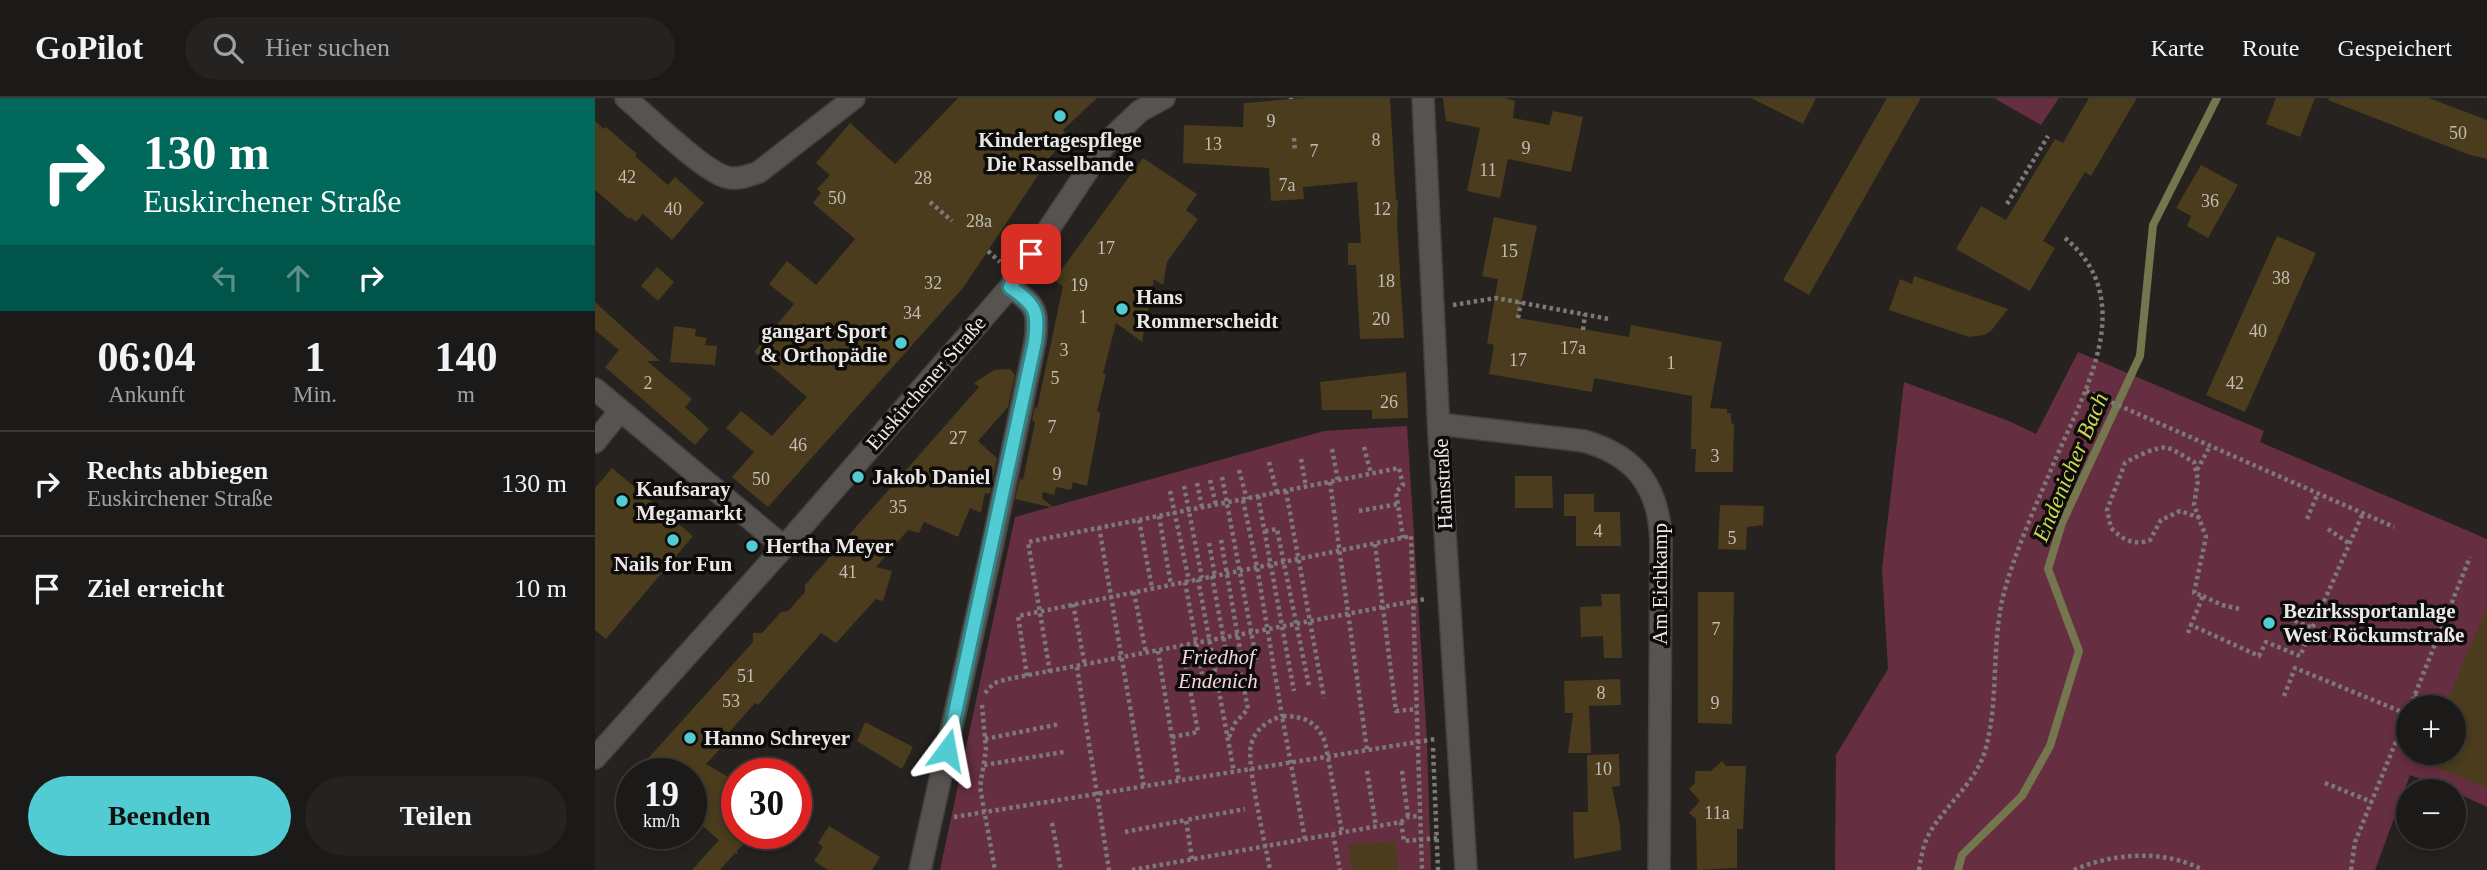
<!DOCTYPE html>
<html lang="de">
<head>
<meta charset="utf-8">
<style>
	body { margin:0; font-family:Georgia,serif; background:#252321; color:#f1f3f6; height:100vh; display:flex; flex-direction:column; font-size:26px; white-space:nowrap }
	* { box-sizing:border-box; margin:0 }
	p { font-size:23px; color:#a0a1a2 }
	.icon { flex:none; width:38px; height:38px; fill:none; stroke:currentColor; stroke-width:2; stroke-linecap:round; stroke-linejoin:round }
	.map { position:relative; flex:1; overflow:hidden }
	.drawer { display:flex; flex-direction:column; background:#1c1a18; width:595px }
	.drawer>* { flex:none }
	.top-card { background:#00695c; color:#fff; overflow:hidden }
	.tools { position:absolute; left:1801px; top:597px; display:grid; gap:14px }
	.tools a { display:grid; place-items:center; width:70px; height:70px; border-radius:50%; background:#1c1a18; box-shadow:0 4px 10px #0003,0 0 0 2px #3a3837; font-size:35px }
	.speed { position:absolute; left:21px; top:660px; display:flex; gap:14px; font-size:35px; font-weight:700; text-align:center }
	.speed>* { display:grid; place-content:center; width:91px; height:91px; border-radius:50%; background:#1c1a18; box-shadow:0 4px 10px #0003,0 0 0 2px #3a3837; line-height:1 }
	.speed small { font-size:18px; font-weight:400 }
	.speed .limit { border:10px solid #d22; background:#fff; color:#111 }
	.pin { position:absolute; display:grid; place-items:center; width:60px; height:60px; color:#fff; margin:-30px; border-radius:14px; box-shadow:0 4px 10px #0006 }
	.me { position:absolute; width:77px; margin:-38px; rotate:13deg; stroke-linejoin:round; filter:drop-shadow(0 0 5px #0008) }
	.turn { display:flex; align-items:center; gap:24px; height:147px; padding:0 28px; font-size:32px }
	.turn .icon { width:91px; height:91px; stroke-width:2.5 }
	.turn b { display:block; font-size:49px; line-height:60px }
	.lanes { display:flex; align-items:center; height:66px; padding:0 28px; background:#0003; justify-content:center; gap:35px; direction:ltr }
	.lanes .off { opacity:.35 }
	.eta { display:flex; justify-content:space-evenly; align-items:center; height:119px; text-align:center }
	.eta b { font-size:42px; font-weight:700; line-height:49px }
	.cta { display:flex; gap:14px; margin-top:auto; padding:14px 28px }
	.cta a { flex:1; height:80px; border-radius:42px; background:#51ccd2; color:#111; font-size:28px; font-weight:700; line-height:80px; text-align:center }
	.cta a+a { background:#252321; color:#f1f3f6 }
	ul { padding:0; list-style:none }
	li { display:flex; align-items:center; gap:21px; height:105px; padding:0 28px; border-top:2px solid #3a3837 }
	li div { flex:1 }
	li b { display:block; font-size:26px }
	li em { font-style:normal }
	header { display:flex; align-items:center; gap:42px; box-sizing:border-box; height:98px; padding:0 35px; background:#1c1a18; border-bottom:2px solid #3a3837 }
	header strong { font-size:33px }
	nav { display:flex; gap:38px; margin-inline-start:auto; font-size:24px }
	.search { width:490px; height:63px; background:#252321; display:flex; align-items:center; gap:18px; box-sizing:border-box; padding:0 24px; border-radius:38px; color:#a0a1a2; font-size:26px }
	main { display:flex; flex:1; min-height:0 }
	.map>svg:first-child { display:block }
</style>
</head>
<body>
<header>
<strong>GoPilot</strong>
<div class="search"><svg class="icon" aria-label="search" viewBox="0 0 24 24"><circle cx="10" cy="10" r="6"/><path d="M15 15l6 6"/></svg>Hier suchen</div>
<nav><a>Karte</a><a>Route</a><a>Gespeichert</a></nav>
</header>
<main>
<section class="drawer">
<div class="top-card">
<div class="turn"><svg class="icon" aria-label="right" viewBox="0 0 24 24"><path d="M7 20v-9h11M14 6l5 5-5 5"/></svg><div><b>130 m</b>Euskirchener Straße</div></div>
<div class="lanes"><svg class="icon off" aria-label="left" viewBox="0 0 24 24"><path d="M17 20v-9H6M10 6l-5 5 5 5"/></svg><svg class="icon off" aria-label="ahead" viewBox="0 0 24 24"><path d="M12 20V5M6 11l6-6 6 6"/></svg><svg class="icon" aria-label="right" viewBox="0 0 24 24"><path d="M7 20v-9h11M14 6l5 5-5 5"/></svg></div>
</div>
<div class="eta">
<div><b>06:04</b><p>Ankunft</p></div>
<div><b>1</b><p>Min.</p></div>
<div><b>140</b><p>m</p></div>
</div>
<ul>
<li><svg class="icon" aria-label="right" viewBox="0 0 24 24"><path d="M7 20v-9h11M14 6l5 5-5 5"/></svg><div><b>Rechts abbiegen</b><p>Euskirchener Straße</p></div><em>130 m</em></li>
<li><svg class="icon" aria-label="arrive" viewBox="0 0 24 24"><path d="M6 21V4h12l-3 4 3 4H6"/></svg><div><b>Ziel erreicht</b></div><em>10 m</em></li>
</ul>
<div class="cta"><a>Beenden</a><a>Teilen</a></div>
</section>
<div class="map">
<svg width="1892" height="772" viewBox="0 0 1892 772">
	<rect width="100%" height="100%" fill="#252220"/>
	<path fill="#662e41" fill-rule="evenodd" d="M 1399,0 L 1464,0 L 1446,27 Z
		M 1483,254 L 1669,333 L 1665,344 L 1892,441 L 1892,709 L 1858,693 L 1815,677 L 1780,772 L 1240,772 L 1241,657 L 1293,571 L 1287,470 L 1309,284 L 1414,323 L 1441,336 ZM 1813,609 L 1858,609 L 1858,654 L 1813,654 Z
		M 812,328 L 832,643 L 836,772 L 345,772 L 420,419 L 729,333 Z"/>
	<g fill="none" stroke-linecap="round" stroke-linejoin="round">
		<path stroke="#74774e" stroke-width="8" d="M 1363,772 L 1367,757 L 1427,698 L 1455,648 L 1484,553 L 1453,471 L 1467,425 L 1545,258 L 1558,127 L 1622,0"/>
	</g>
	<path fill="#4a3c1c" d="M 363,0 L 502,0 L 468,32 L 473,38 L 456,58 L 368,190 L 173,409 L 137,379 L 159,354 L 131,330 L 146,313 L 177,338 L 212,299 L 159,254 L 199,206 L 174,186 L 192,163 L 221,187 L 260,141 L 218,105 L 226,95 L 222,91 L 235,77 L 221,65 L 255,25 L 300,66 Z
		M 709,0 L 795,0 L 801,102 L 803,102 L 802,127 L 809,240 L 765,241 L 761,167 L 753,167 L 753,145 L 766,145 L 762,84 L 708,89 L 709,101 L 676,103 L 674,70 L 588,65 L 589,27 L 648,29 L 649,5 Z
		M 848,0 L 910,0 L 920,3 L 918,20 L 954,27 L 958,13 L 988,19 L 976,74 L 913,61 L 905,100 L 872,93 L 885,30 L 851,23 Z
		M 1156,0 L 1221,0 L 1208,26 Z
		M 1292,0 L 1326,0 L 1214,197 L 1188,182 Z
		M 1494,0 L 1542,0 L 1496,78 L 1490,74 L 1448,143 L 1460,150 L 1435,193 L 1361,151 L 1386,108 L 1411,122 L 1460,41 L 1468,45 Z
		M 1681,0 L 1720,0 L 1705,39 L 1671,26 Z
		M 1734,0 L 1834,0 L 1892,22 L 1892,61 L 1875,57 L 1733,2 Z
		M 0,23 L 9,31 L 11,29 L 42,56 L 40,58 L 73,87 L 80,79 L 109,105 L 77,142 L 48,116 L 41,124 L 35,119 L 34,121 L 0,92 Z
		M 548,60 L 602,96 L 591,112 L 603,121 L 572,164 L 568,187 L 559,181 L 547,244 L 521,225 L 508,276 L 511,276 L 502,313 L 505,314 L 505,318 L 492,388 L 478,384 L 476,392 L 461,389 L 459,397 L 448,394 L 447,400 L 459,410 L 420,401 L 425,380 L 428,382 L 440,324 L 437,322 L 440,308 L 442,311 L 468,188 L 459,182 Z
		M 1606,67 L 1643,87 L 1613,140 L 1592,128 L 1596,118 L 1581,110 Z
		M 899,119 L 942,128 L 923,220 L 1034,239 L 1036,227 L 1127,244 L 1115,310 L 1132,311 L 1132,315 L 1136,315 L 1136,325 L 1139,326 L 1138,374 L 1100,374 L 1101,351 L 1096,351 L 1097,298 L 999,280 L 997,294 L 894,276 L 899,247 L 892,245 L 903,181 L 887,178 Z
		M 1682,138 L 1721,155 L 1650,314 L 1611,297 Z
		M 62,169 L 79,184 L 63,203 L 46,188 Z
		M 1319,178 L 1413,211 L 1396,233 L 1389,237 L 1374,239 L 1294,212 L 1305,181 L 1317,186 Z
		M 0,204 L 65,263 L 52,263 L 97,301 L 90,309 L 114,331 L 100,347 L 10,269 L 24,252 L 0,232 Z
		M 79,228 L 101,231 L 100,238 L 112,240 L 110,247 L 122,248 L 120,267 L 75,264 Z
		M 415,271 L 420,277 L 413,309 L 383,343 L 402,360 L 395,396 L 390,395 L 386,415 L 375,410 L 363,439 L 329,424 L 324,435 L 313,432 L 281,469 L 297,473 L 288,503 L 281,501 L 241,545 L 226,535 L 163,607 L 160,605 L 122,648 L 126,650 L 111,666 L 142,684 L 142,735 L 158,735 L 142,753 L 142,757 L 140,755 L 125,772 L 97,772 L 124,742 L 97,719 L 112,701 L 96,692 L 96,676 L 39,676 L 158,544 L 158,535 L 167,535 L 186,514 L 193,513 L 210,494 L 210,487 L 384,289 L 379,285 L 399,272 Z
		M 811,274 L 813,320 L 777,321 L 777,312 L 727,312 L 725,284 Z
		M 17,370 L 98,438 L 11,541 L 0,532 L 0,390 Z
		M 920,378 L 957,378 L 958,410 L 920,410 Z
		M 969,396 L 999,396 L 999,414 L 1025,414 L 1026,448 L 981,448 L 981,418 L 969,418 Z
		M 1125,407 L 1169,408 L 1168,427 L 1152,429 L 1151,452 L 1123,451 Z
		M 1103,494 L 1139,494 L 1137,626 L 1103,625 Z
		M 1006,496 L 1025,496 L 1027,560 L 1009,560 L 1008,538 L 986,539 L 985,509 L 1007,508 Z
		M 1892,509 L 1892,690 L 1808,655 L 1858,654 L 1858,609 L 1850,609 Z
		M 1025,581 L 1026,607 L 994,608 L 996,655 L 973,655 L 978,615 L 970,615 L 969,583 Z
		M 270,624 L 318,649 L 307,671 L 262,643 Z
		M 1024,656 L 1025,688 L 1017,689 L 1025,728 L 1026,752 L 979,761 L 978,714 L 993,714 L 992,657 Z
		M 1127,663 L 1131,668 L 1151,668 L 1148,731 L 1142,731 L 1142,770 L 1102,772 L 1101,721 L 1094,715 L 1105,703 L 1094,691 L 1100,685 L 1100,673 L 1116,673 Z
		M 234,728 L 285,759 L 277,772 L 233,772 L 219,763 L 228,749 L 223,745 Z
		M 800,743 L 803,772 L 758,772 L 753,747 Z"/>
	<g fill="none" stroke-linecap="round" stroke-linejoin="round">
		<defs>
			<path id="minor" d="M 31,0 C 53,19 107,72 131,79 C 142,82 153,78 164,74 L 259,0
				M 828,0 L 844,336 L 871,772
				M 0,291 L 189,449
				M 844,326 L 989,343 C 1041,358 1064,389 1066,443 L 1064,772
				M 0,344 L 25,313
				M 0,660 L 189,449 L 415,189 L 511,45 L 545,13 L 569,0
				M 325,772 L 397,449 L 440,244 C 444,213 441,207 415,189"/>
		</defs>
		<use href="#minor" stroke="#43403f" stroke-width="24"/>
		<path stroke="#7c7977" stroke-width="4.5" stroke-dasharray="3.5 3.5" stroke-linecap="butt" d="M 696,0 L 696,1
			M 699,40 L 700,54
			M 335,104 L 357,123
			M 1412,106 L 1453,38
			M 393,153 L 405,164
			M 858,207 L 901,200 L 1014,221
			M 923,220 L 926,204
			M 988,232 L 990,216
			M 1491,293 L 1799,429
			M 769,349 L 776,376
			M 737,351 L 743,383
			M 706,361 L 711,389
			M 674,364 L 682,395
			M 644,372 L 652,401
			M 1602,372 L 1615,348
			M 627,379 L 662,565
			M 615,382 L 621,407
			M 735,384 L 772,652
			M 602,385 L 607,409
			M 589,388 L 607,480
			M 575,393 L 594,483
			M 691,393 L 729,600
			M 663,398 L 699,593
			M 648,402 L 662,469 L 687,618 C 672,623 660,631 656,647 C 651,666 671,748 675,772
			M 764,413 L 803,406
			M 564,418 L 576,487
			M 1605,420 L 1585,413 L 1566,422 L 1555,442 C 1539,448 1528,442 1516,430 L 1512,412 L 1530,365 C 1538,360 1564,347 1573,350 C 1582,353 1591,360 1599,364 L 1603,382 L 1599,407 L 1611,439 L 1599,495 L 1608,498 L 1596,527 L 1664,558 L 1671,544 L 1705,558 L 1768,415
			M 1712,421 L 1723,395
			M 544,422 L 557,490
			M 504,429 L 549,689
			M 1733,431 L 1755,446
			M 670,433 L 682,431 L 714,588
			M 626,442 L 648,568
			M 614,445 L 620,478
			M 780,446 L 801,613 L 822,611
			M 617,478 L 634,570
			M 603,481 L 639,674
			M 590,484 L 607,576
			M 539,494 L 551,555
			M 1608,498 L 1627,507 L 1645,511
			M 478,506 L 490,567
			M 1693,520 L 1718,530
			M 1593,535 L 1596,527
			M 563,553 L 584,683
			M 482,569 L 514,772
			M 455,574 L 433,444 L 804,370 L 808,387 L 801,394 L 808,440
			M 432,578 L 423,518 L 816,438 L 827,772
			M 390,595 L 399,585 L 413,581 L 830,501
			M 1689,598 L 1700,570 L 1812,616
			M 1819,598 L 1850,609
			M 387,607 L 391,652 L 385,689 L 400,772
			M 1815,609 L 1875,459
			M 577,639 L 603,634 L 587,548
			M 634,639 L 640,625 L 653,611 L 646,575
			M 390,641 L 465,626
			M 838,650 L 843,772
			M 389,667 L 469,654
			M 772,673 L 781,728
			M 807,673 L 813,719
			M 1730,685 L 1777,704
			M 359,719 L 841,641
			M 806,724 L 809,743 L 844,740
			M 457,725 L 466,772
			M 530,734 L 591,722
			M 738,736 L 745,772
			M 710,741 L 687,618 C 708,618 722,623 730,644 L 747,734
			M 597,761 L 591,722 L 650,711
			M 537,772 L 806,724 L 813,719 L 825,718
			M 1324,772 C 1326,760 1328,747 1334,736 C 1350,707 1380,686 1390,653 C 1405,602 1395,544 1410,491 C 1422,449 1441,407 1458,367 C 1488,295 1546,203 1470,140
			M 1479,772 C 1518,755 1569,751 1608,772
			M 1756,772 L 1760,744 L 1813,614"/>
		<use href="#minor" stroke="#575351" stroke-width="21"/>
	</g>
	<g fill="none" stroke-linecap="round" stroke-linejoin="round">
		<defs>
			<path id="route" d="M 352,652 L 440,244 C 444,213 441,207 415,189 L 436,156"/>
		</defs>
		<use href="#route" stroke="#358588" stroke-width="18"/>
		<use href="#route" stroke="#51ccd2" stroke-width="12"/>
	</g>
	<g fill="#51ccd2" stroke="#0d0c0b" stroke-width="2.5">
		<circle cx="465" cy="18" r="7"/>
		<circle cx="527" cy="211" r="7"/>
		<circle cx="306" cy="245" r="7"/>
		<circle cx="263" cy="379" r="7"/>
		<circle cx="27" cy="403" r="7"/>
		<circle cx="78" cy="442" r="7"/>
		<circle cx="157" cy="448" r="7"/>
		<circle cx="1674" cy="525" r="7"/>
		<circle cx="95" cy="640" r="7"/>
	</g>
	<g text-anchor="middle" stroke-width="7" stroke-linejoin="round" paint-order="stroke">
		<g font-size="18" fill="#c2bdb4">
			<text x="676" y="29">9</text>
			<text x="1863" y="41">50</text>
			<text x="781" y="48">8</text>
			<text x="618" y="52">13</text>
			<text x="931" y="56">9</text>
			<text x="719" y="59">7</text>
			<text x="893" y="78">11</text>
			<text x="32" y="85">42</text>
			<text x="328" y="86">28</text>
			<text x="692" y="93">7a</text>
			<text x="242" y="106">50</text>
			<text x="1615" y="109">36</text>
			<text x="78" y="117">40</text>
			<text x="787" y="117">12</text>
			<text x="384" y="129">28a</text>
			<text x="511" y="156">17</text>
			<text x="914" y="159">15</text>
			<text x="1686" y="186">38</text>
			<text x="791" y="189">18</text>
			<text x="338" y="191">32</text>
			<text x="484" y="193">19</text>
			<text x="317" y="221">34</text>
			<text x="488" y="225">1</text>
			<text x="786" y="227">20</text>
			<text x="1663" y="239">40</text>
			<text x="978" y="256">17a</text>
			<text x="469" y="258">3</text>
			<text x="923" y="268">17</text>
			<text x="1076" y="271">1</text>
			<text x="460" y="286">5</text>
			<text x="53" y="291">2</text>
			<text x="1640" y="291">42</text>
			<text x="794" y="310">26</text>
			<text x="457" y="335">7</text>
			<text x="363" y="346">27</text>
			<text x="203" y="353">46</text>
			<text x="1120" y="364">3</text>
			<text x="462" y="382">9</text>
			<text x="166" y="387">50</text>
			<text x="303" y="415">35</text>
			<text x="1003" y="439">4</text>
			<text x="1137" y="446">5</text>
			<text x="253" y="480">41</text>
			<text x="1121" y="537">7</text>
			<text x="151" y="584">51</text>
			<text x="1006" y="601">8</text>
			<text x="136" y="609">53</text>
			<text x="1120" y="611">9</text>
			<text x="1008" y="677">10</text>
			<text x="1122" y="721">11a</text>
		</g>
		<g font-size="21" font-weight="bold" fill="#eae8e6" stroke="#0d0c0b" text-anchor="start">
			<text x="465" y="49" text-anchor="middle">Kindertagespflege<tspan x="465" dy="24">Die Rasselbande</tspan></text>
			<text x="541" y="206">Hans<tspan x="541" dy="24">Rommerscheidt</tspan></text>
			<text x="292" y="240" text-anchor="end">gangart Sport<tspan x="292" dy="24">&amp; Orthopädie</tspan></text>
			<text x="277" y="386">Jakob Daniel</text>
			<text x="41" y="398">Kaufsaray<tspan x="41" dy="24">Megamarkt</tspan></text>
			<text x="171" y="455">Hertha Meyer</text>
			<text x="78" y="473" text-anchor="middle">Nails for Fun</text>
			<text x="1688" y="520">Bezirkssportanlage<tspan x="1688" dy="24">West Röckumstraße</tspan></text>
			<text x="109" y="647">Hanno Schreyer</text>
		</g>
		<g font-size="21" fill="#eae8e6" stroke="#0d0c0b">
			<text transform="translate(331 285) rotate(-49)" y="7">Euskirchener Straße</text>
			<text transform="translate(848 386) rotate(-93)" y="7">Hainstraße</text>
			<text transform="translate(1065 486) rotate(-90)" y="7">Am Eichkamp</text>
		</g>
		<g font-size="21" font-style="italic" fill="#f2d6dd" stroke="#0d0c0b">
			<text x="623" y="566">Friedhof<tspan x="623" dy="24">Endenich</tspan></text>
		</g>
		<g font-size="23" font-style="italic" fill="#ccd950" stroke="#0d0c0b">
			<text transform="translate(1475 369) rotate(-67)" y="8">Endenicher Bach</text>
		</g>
	</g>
</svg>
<div class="tools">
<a>+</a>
<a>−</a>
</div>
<div class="speed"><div>19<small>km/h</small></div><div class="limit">30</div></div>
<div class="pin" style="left:436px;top:156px;background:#d93025"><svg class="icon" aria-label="arrive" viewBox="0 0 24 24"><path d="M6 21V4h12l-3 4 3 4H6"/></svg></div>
<svg class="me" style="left:352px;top:652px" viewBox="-20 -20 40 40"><path d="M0-17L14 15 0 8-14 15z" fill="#51ccd2" stroke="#fff" stroke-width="4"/></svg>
</div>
</main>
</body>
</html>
